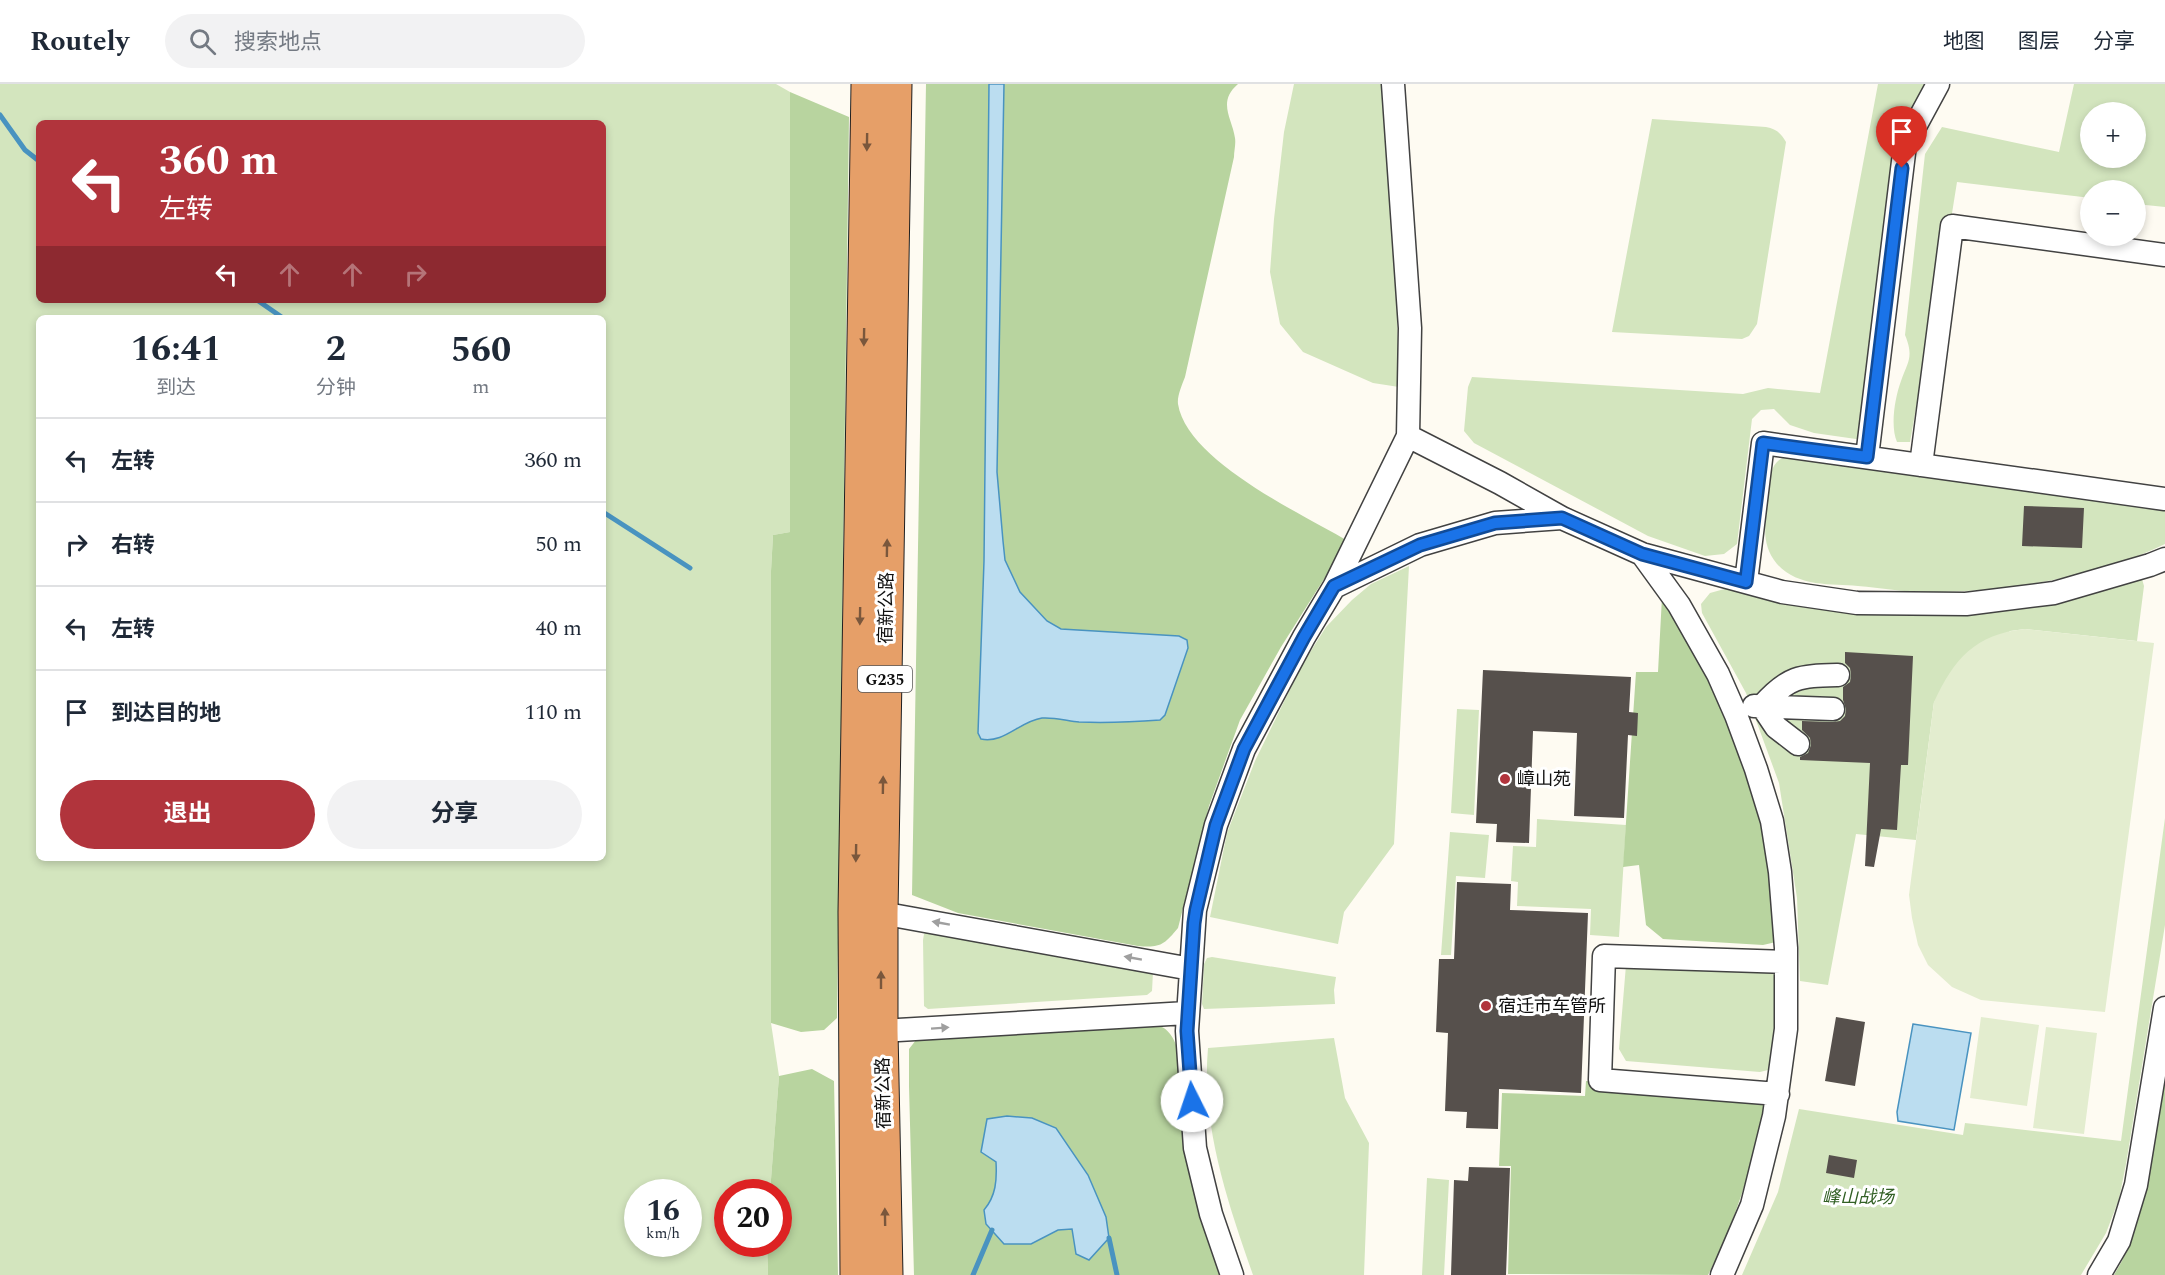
<!DOCTYPE html>
<html lang="zh">
<head>
<meta charset="utf-8">
<style>
	body { margin:0; font-family:Spectral,"Noto Sans SC",serif; background:#f2f2f3; color:#1f2937; height:100vh; display:flex; flex-direction:column; font-size:22px; white-space:nowrap }
	* { box-sizing:border-box; margin:0 }
	p { font-size:20px; color:#747a83 }
	.icon { flex:none; width:33px; height:33px; fill:none; stroke:currentColor; stroke-width:2; stroke-linecap:round; stroke-linejoin:round }
	.map { position:relative; flex:1; overflow:hidden }
	.panel { position:absolute; left:36px; top:231px; width:570px; height:546px; display:flex; flex-direction:column; background:#fff; border-radius:9px; box-shadow:0 3px 9px #0003 }
	.panel>* { flex:none }
	.hud { position:absolute; left:36px; top:36px; width:570px; height:183px; border-radius:9px; box-shadow:0 3px 9px #0003; background:#b1343c; color:#fff; overflow:hidden }
	.buttons { position:absolute; left:2080px; top:18px; display:grid; gap:12px }
	.buttons a { display:grid; place-items:center; width:66px; height:66px; border-radius:50%; background:#fff; box-shadow:0 3px 9px #0003; font-size:30px }
	.speed { position:absolute; left:624px; top:1095px; display:flex; gap:12px; font-size:30px; font-weight:700; text-align:center }
	.speed>* { display:grid; place-content:center; width:78px; height:78px; border-radius:50%; background:#fff; box-shadow:0 3px 9px #0003; line-height:1 }
	.speed small { font-size:15px; font-weight:400 }
	.speed .limit { border:9px solid #d22; background:#fff; color:#111 }
	.pin { position:absolute; display:grid; place-items:center; width:51px; height:51px; color:#fff; margin:-62px -26px; border-radius:50% 50% 50% 0; rotate:-45deg; box-shadow:0 0 6px #0007 }
	.pin .icon { rotate:45deg }
	.me { position:absolute; width:66px; margin:-33px; rotate:356deg; stroke-linejoin:round; filter:drop-shadow(0 0 4px #0008) }
	.turn { display:flex; align-items:center; gap:21px; height:126px; padding:0 24px; font-size:27px }
	.turn .icon { width:78px; height:78px; stroke-width:2.5 }
	.turn b { display:block; font-size:42px; line-height:51px }
	.lanes { display:flex; align-items:center; height:57px; padding:0 24px; background:#0003; justify-content:center; gap:30px; direction:ltr }
	.lanes .off { opacity:.35 }
	.eta { display:flex; justify-content:space-evenly; align-items:center; height:102px; text-align:center }
	.eta b { font-size:36px; font-weight:700; line-height:42px }
	.action { display:flex; gap:12px; margin-top:auto; padding:12px 24px }
	.action a { flex:1; height:69px; border-radius:36px; background:#b1343c; color:#fff; font-size:24px; font-weight:700; line-height:69px; text-align:center }
	.action a+a { background:#f2f2f3; color:#1f2937 }
	ul { padding:0; list-style:none }
	li { display:flex; align-items:center; gap:18px; height:84px; padding:0 24px; border-top:2px solid #e0e1e3 }
	li div { flex:1 }
	li b { display:block; font-size:22px }
	li em { font-style:normal }
	header { display:flex; align-items:center; gap:36px; box-sizing:border-box; height:84px; padding:0 30px; background:#fff; border-bottom:2px solid #e0e1e3 }
	header strong { font-size:28px }
	nav { display:flex; gap:33px; margin-inline-start:auto; font-size:21px }
	.search { width:420px; height:54px; background:#f2f2f3; display:flex; align-items:center; gap:15px; box-sizing:border-box; padding:0 21px; border-radius:33px; color:#747a83; font-size:22px }
	.map>svg:first-child { display:block }
</style>
</head>
<body>
<header>
<strong>Routely</strong>
<div class="search"><svg class="icon" aria-label="search" viewBox="0 0 24 24"><circle cx="10" cy="10" r="6"/><path d="M15 15l6 6"/></svg>搜索地点</div>
<nav><a>地图</a><a>图层</a><a>分享</a></nav>
</header>
<div class="map">
<svg width="2165" height="1191" viewBox="0 0 2165 1191">
	<rect width="100%" height="100%" fill="#fefbf2"/>
	<path fill="#d3e5be" fill-rule="evenodd" d="M 0,0 L 776,0 L 790,8 L 790,448 L 773,451 L 771,487 L 771,939 L 779,992 L 770,1108 L 728,1108 L 728,1160 L 767,1160 L 768,1191 L 0,1191 ZM 39,39 L 603,39 L 603,216 L 39,216 ZM 39,234 L 603,234 L 603,774 L 39,774 ZM 638,1108 L 688,1108 L 688,1160 L 638,1160 Z
		M 1294,0 L 1384,0 L 1395,154 L 1399,303 L 1373,299 L 1303,268 L 1280,240 L 1270,188 L 1274,135 L 1284,48 Z
		M 1878,0 L 1932,0 L 1899,58 L 1863,356 L 1814,349 L 1790,341 L 1774,325 L 1761,326 L 1752,335 L 1737,460 L 1724,470 L 1705,472 L 1648,452 L 1474,359 L 1464,347 L 1468,303 L 1472,293 L 1743,310 L 1768,304 L 1820,309 Z
		M 2074,0 L 2165,0 L 2165,123 L 2136,120 L 2136,106 L 2091,106 L 2091,114 L 1957,98 L 1926,292 L 1920,301 L 1910,358 L 1897,358 C 1890,342 1895,313 1901,297 C 1908,277 1914,273 1905,251 L 1925,70 L 1942,43 L 2059,68 ZM 2091,28 L 2136,28 L 2136,74 L 2091,74 Z
		M 1652,35 L 1766,43 C 1776,45 1781,49 1786,58 L 1757,240 L 1749,252 L 1742,255 L 1612,248 Z
		M 1791,371 L 2165,420 L 2165,460 C 2150,467 2134,474 2119,479 C 2057,499 1991,508 1926,508 C 1904,508 1881,504 1858,502 C 1831,500 1797,503 1777,480 C 1763,463 1764,446 1767,425 C 1768,411 1767,387 1778,377 C 1781,374 1787,372 1791,371 Z
		M 1409,482 L 1394,760 L 1344,828 L 1338,860 L 1210,833 L 1227,749 L 1255,677 L 1302,581 L 1326,543 L 1352,516 L 1371,500 Z
		M 2136,492 L 2142,495 L 2144,502 L 2137,557 L 2025,545 L 2010,547 L 1934,618 L 1916,756 L 1856,750 L 1828,901 L 1800,897 L 1797,814 L 1779,699 L 1746,609 L 1702,529 L 1701,520 L 1710,509 L 1728,504 L 1866,526 Z
		M 1457,625 L 1479,626 L 1474,731 L 1451,729 Z
		M 2165,734 L 2165,841 L 2126,1080 L 2119,1115 L 2106,1149 L 2081,1191 L 1742,1191 L 1778,1108 L 1799,1025 L 1963,1051 L 1965,1039 L 2121,1057 Z
		M 1537,735 L 1626,741 L 1619,853 L 1590,851 L 1591,825 L 1517,822 L 1518,798 L 1511,797 L 1513,762 L 1536,763 Z
		M 1450,748 L 1489,751 L 1485,794 L 1456,792 L 1451,871 L 1441,871 Z
		M 929,846 L 1153,888 L 1152,907 L 1147,911 L 928,925 L 924,922 L 923,856 L 924,850 Z
		M 1212,873 L 1336,893 L 1334,906 L 1335,920 L 1204,925 L 1202,920 L 1204,880 L 1207,874 Z
		M 1626,881 L 1775,883 L 1779,891 L 1773,977 L 1768,986 L 1760,988 L 1626,977 L 1619,965 Z
		M 1334,954 L 1345,1014 L 1369,1059 L 1364,1191 L 1253,1191 C 1228,1119 1201,1042 1208,964 Z
		M 1427,1094 L 1449,1096 L 1444,1191 L 1422,1191 Z"/>
	<path fill="#b8d49f" d="M 926,0 L 1238,0 C 1217,18 1232,34 1235,54 C 1236,60 1234,67 1234,73 L 1185,293 C 1182,301 1177,312 1178,320 C 1187,377 1302,430 1348,457 L 1281,563 L 1240,636 L 1209,722 L 1178,844 C 1164,861 1160,864 1138,862 L 958,829 L 912,811 Z
		M 790,8 L 849,33 L 837,934 L 824,946 L 801,948 L 771,939 L 771,487 L 773,451 L 790,448 Z
		M 1662,513 L 1719,611 L 1760,722 L 1767,752 L 1776,858 L 1763,861 L 1663,855 L 1646,841 L 1639,781 L 1623,783 L 1636,588 L 1658,588 Z
		M 1153,940 C 1168,943 1172,951 1178,965 L 1224,1191 L 914,1191 L 909,1002 L 909,965 L 916,956 Z
		M 812,985 L 834,997 L 838,1191 L 768,1191 L 767,1160 L 778,1160 L 778,1108 L 770,1108 L 779,992 Z
		M 2165,992 L 2165,1191 L 2114,1191 L 2122,1177 L 2132,1150 Z
		M 1586,997 L 1765,1014 C 1764,1031 1760,1047 1755,1064 C 1744,1108 1729,1150 1708,1191 L 1508,1190 L 1511,1082 L 1499,1082 L 1502,1009 L 1585,1012 Z"/>
	<path fill="#e3edcf" d="M 2025,545 L 2154,559 L 2105,928 L 1981,916 L 1952,903 L 1928,881 L 1918,861 L 1912,834 L 1909,811 L 1934,618 C 1954,575 1975,550 2025,545 Z
		M 1981,933 L 2039,941 L 2027,1022 L 1970,1014 Z
		M 2046,943 L 2097,949 L 2084,1050 L 2033,1044 Z"/>
	<path fill="#bbddf0" stroke="#4993c0" stroke-width="1.5" d="M 989,0 L 1004,0 L 997,388 L 1003,457 L 1005,476 L 1020,508 L 1047,537 L 1061,545 L 1179,552 L 1187,556 L 1188,564 L 1165,631 L 1160,636 C 1133,638 1106,639 1079,638 C 1068,637 1054,633 1042,634 C 1020,637 1004,660 981,655 L 978,649 L 984,477 Z
		M 1913,940 L 1971,949 L 1954,1046 L 1898,1037 L 1897,1028 Z
		M 1007,1032 L 1032,1034 L 1056,1044 L 1088,1091 L 1106,1133 L 1109,1154 L 1089,1176 L 1076,1170 L 1072,1145 L 1058,1146 L 1031,1160 L 1004,1160 L 986,1140 L 984,1126 C 996,1112 997,1096 996,1078 L 981,1068 L 987,1035 Z"/>
	<g fill="none" stroke-linecap="round" stroke-linejoin="round">
		<path stroke="#4993c0" stroke-width="5" d="M 0,31 L 25,66 L 39,77
			M 257,216 L 283,234
			M 603,428 L 690,484
			M 1109,1154 L 1117,1191
			M 973,1191 L 992,1146"/>
	</g>
	<path fill="#56504c" d="M 2024,422 L 2084,424 L 2082,464 L 2022,462 Z
		M 1845,568 L 1913,572 L 1908,681 L 1901,681 L 1897,746 L 1881,745 L 1874,783 L 1865,782 L 1870,679 L 1800,676 L 1800,673 L 1808,669 L 1811,661 L 1810,654 L 1802,646 L 1802,637 L 1833,638 L 1840,637 L 1845,632 L 1846,625 L 1843,616 L 1843,603 L 1850,598 L 1851,591 L 1850,584 L 1845,579 Z
		M 1483,586 L 1631,593 L 1629,628 L 1638,629 L 1637,652 L 1628,651 L 1624,734 L 1574,732 L 1577,649 L 1533,647 L 1529,759 L 1496,758 L 1497,740 L 1476,739 Z
		M 1457,798 L 1511,800 L 1510,826 L 1588,829 L 1581,1009 L 1499,1005 L 1498,1045 L 1466,1044 L 1467,1028 L 1445,1027 L 1448,949 L 1436,948 L 1439,875 L 1454,875 Z
		M 1836,933 L 1865,938 L 1855,1002 L 1825,997 Z
		M 1829,1071 L 1857,1076 L 1854,1094 L 1826,1089 Z
		M 1469,1083 L 1510,1084 L 1506,1191 L 1451,1191 L 1454,1096 L 1468,1097 Z"/>
	<g fill="none" stroke-linecap="round" stroke-linejoin="round">
		<defs>
			<path id="minor" d="M 1408,352 L 1500,399 L 1562,434 L 1642,470 L 1782,508 L 1857,519 L 1966,520 L 2054,509 L 2150,481 L 2165,475
				M 1867,373 L 1905,61 L 1938,0
				M 1921,381 L 1952,142 L 2165,171
				M 1642,470 L 1679,521 L 1718,590 L 1736,631 L 1756,685 L 1772,737 L 1780,788 L 1786,864 L 1786,945 L 1774,1032 L 1752,1121 L 1722,1191
				M 1746,498 L 1763,359 L 2165,415
				M 1334,503 L 1420,461 L 1495,439 L 1562,434
				M 1754,622 L 1833,625
				M 1798,660 L 1776,643 L 1762,622 C 1789,592 1799,592 1838,591
				M 881,829 L 1191,885
				M 881,947 L 1187,929
				M 1778,1010 L 1600,996 L 1604,872 L 1786,878
				M 1232,1191 L 1211,1130 L 1195,1064 L 1187,947 L 1195,826 L 1216,741 L 1244,665 L 1304,553 L 1334,503 L 1408,352 L 1410,244 L 1393,0
				M 2099,1191 L 2119,1157 L 2136,1101 L 2165,924"/>
			<path id="highway" d="M 857,1191 L 855,828 L 868,0
				M 886,1191 L 881,947 L 881,829 L 895,0"/>
		</defs>
		<use href="#minor" stroke="#424242" stroke-width="25"/>
		<use href="#highway" stroke="#202020" stroke-width="35"/>
		<use href="#minor" stroke="#fff" stroke-width="22"/>
		<use href="#highway" stroke="#e69f68" stroke-width="33"/>
	</g>
	<defs><path id="oneway-solid" d="M-6-.8H1V-3.2L6.5 0L1 3.2V.8H-6Z" transform="scale(1.5)"/></defs>
	<g fill="#7a573c">
		<use href="#oneway-solid" transform="translate(867 58) rotate(91)"/>
		<use href="#oneway-solid" transform="translate(864 253) rotate(91)"/>
		<use href="#oneway-solid" transform="translate(887 464) rotate(-89)"/>
		<use href="#oneway-solid" transform="translate(860 532) rotate(91)"/>
		<use href="#oneway-solid" transform="translate(883 701) rotate(-89)"/>
		<use href="#oneway-solid" transform="translate(856 769) rotate(91)"/>
		<use href="#oneway-solid" transform="translate(881 896) rotate(-90)"/>
		<use href="#oneway-solid" transform="translate(885 1133) rotate(-91)"/>
	</g>
	<g fill="#9f9f9f">
		<use href="#oneway-solid" transform="translate(941 839) rotate(-170)"/>
		<use href="#oneway-solid" transform="translate(1133 874) rotate(-170)"/>
		<use href="#oneway-solid" transform="translate(940 944) rotate(-4)"/>
	</g>
	<g fill="none" stroke-linecap="round" stroke-linejoin="round">
		<defs>
			<path id="route" d="M 1192,1017 L 1187,947 L 1194,839 L 1196,826 L 1216,741 L 1244,665 L 1304,553 L 1334,502 L 1420,461 L 1495,439 L 1562,434 L 1642,470 L 1746,498 L 1763,359 L 1867,373 L 1902,84"/>
		</defs>
		<use href="#route" stroke="#114b97" stroke-width="15"/>
		<use href="#route" stroke="#1a73e8" stroke-width="10"/>
	</g>
	<g fill="#b1343c" stroke="#fff" stroke-width="2">
		<circle cx="1505" cy="695" r="6"/>
		<circle cx="1486" cy="922" r="6"/>
	</g>
	<g text-anchor="middle" stroke-width="6" stroke-linejoin="round" paint-order="stroke">
		<rect fill="#fff" stroke="#575757" stroke-width="1.5" x="858" y="582" width="54" height="26" rx="4.5"/>
		<g font-size="16" font-weight="bold" fill="#0f0f0f">
			<text x="885" y="601">G235</text>
		</g>
		<g font-size="18" fill="#0f0f0f" stroke="#fff">
			<text transform="translate(886 524) rotate(-89)" y="6">宿新公路</text>
			<text transform="translate(883 1009) rotate(-91)" y="6">宿新公路</text>
		</g>
		<g font-size="18" fill="#0f0f0f" stroke="#fff" text-anchor="start">
			<text x="1517" y="701">嶂山苑</text>
			<text x="1498" y="928">宿迁市车管所</text>
		</g>
		<g font-size="18" font-style="italic" fill="#326025" stroke="#fff">
			<text x="1858" y="1119">峰山战场</text>
		</g>
	</g>
</svg>
<div class="buttons">
<a>+</a>
<a>−</a>
</div>
<div class="speed"><div>16<small>km/h</small></div><div class="limit">20</div></div>
<div class="pin" style="left:1902px;top:84px;background:#d93025"><svg class="icon" aria-label="arrive" viewBox="0 0 24 24"><path d="M6 21V4h12l-3 4 3 4H6"/></svg></div>
<svg class="me" style="left:1192px;top:1017px" viewBox="-20 -20 40 40"><circle r="19" fill="#fff"/><path d="M0-13L10 11 0 6-10 11z" fill="#1a73e8"/></svg>
<div class="hud">
<div class="turn"><svg class="icon" aria-label="left" viewBox="0 0 24 24"><path d="M17 20v-9H6M10 6l-5 5 5 5"/></svg><div><b>360 m</b>左转</div></div>
<div class="lanes"><svg class="icon" aria-label="left" viewBox="0 0 24 24"><path d="M17 20v-9H6M10 6l-5 5 5 5"/></svg><svg class="icon off" aria-label="ahead" viewBox="0 0 24 24"><path d="M12 20V5M6 11l6-6 6 6"/></svg><svg class="icon off" aria-label="ahead" viewBox="0 0 24 24"><path d="M12 20V5M6 11l6-6 6 6"/></svg><svg class="icon off" aria-label="right" viewBox="0 0 24 24"><path d="M7 20v-9h11M14 6l5 5-5 5"/></svg></div>
</div>
<section class="panel">
<div class="eta">
<div><b>16:41</b><p>到达</p></div>
<div><b>2</b><p>分钟</p></div>
<div><b>560</b><p>m</p></div>
</div>
<ul>
<li><svg class="icon" aria-label="left" viewBox="0 0 24 24"><path d="M17 20v-9H6M10 6l-5 5 5 5"/></svg><div><b>左转</b></div><em>360 m</em></li>
<li><svg class="icon" aria-label="right" viewBox="0 0 24 24"><path d="M7 20v-9h11M14 6l5 5-5 5"/></svg><div><b>右转</b></div><em>50 m</em></li>
<li><svg class="icon" aria-label="left" viewBox="0 0 24 24"><path d="M17 20v-9H6M10 6l-5 5 5 5"/></svg><div><b>左转</b></div><em>40 m</em></li>
<li><svg class="icon" aria-label="arrive" viewBox="0 0 24 24"><path d="M6 21V4h12l-3 4 3 4H6"/></svg><div><b>到达目的地</b></div><em>110 m</em></li>
</ul>
<div class="action"><a>退出</a><a>分享</a></div>
</section>
</div>
</body>
</html>
